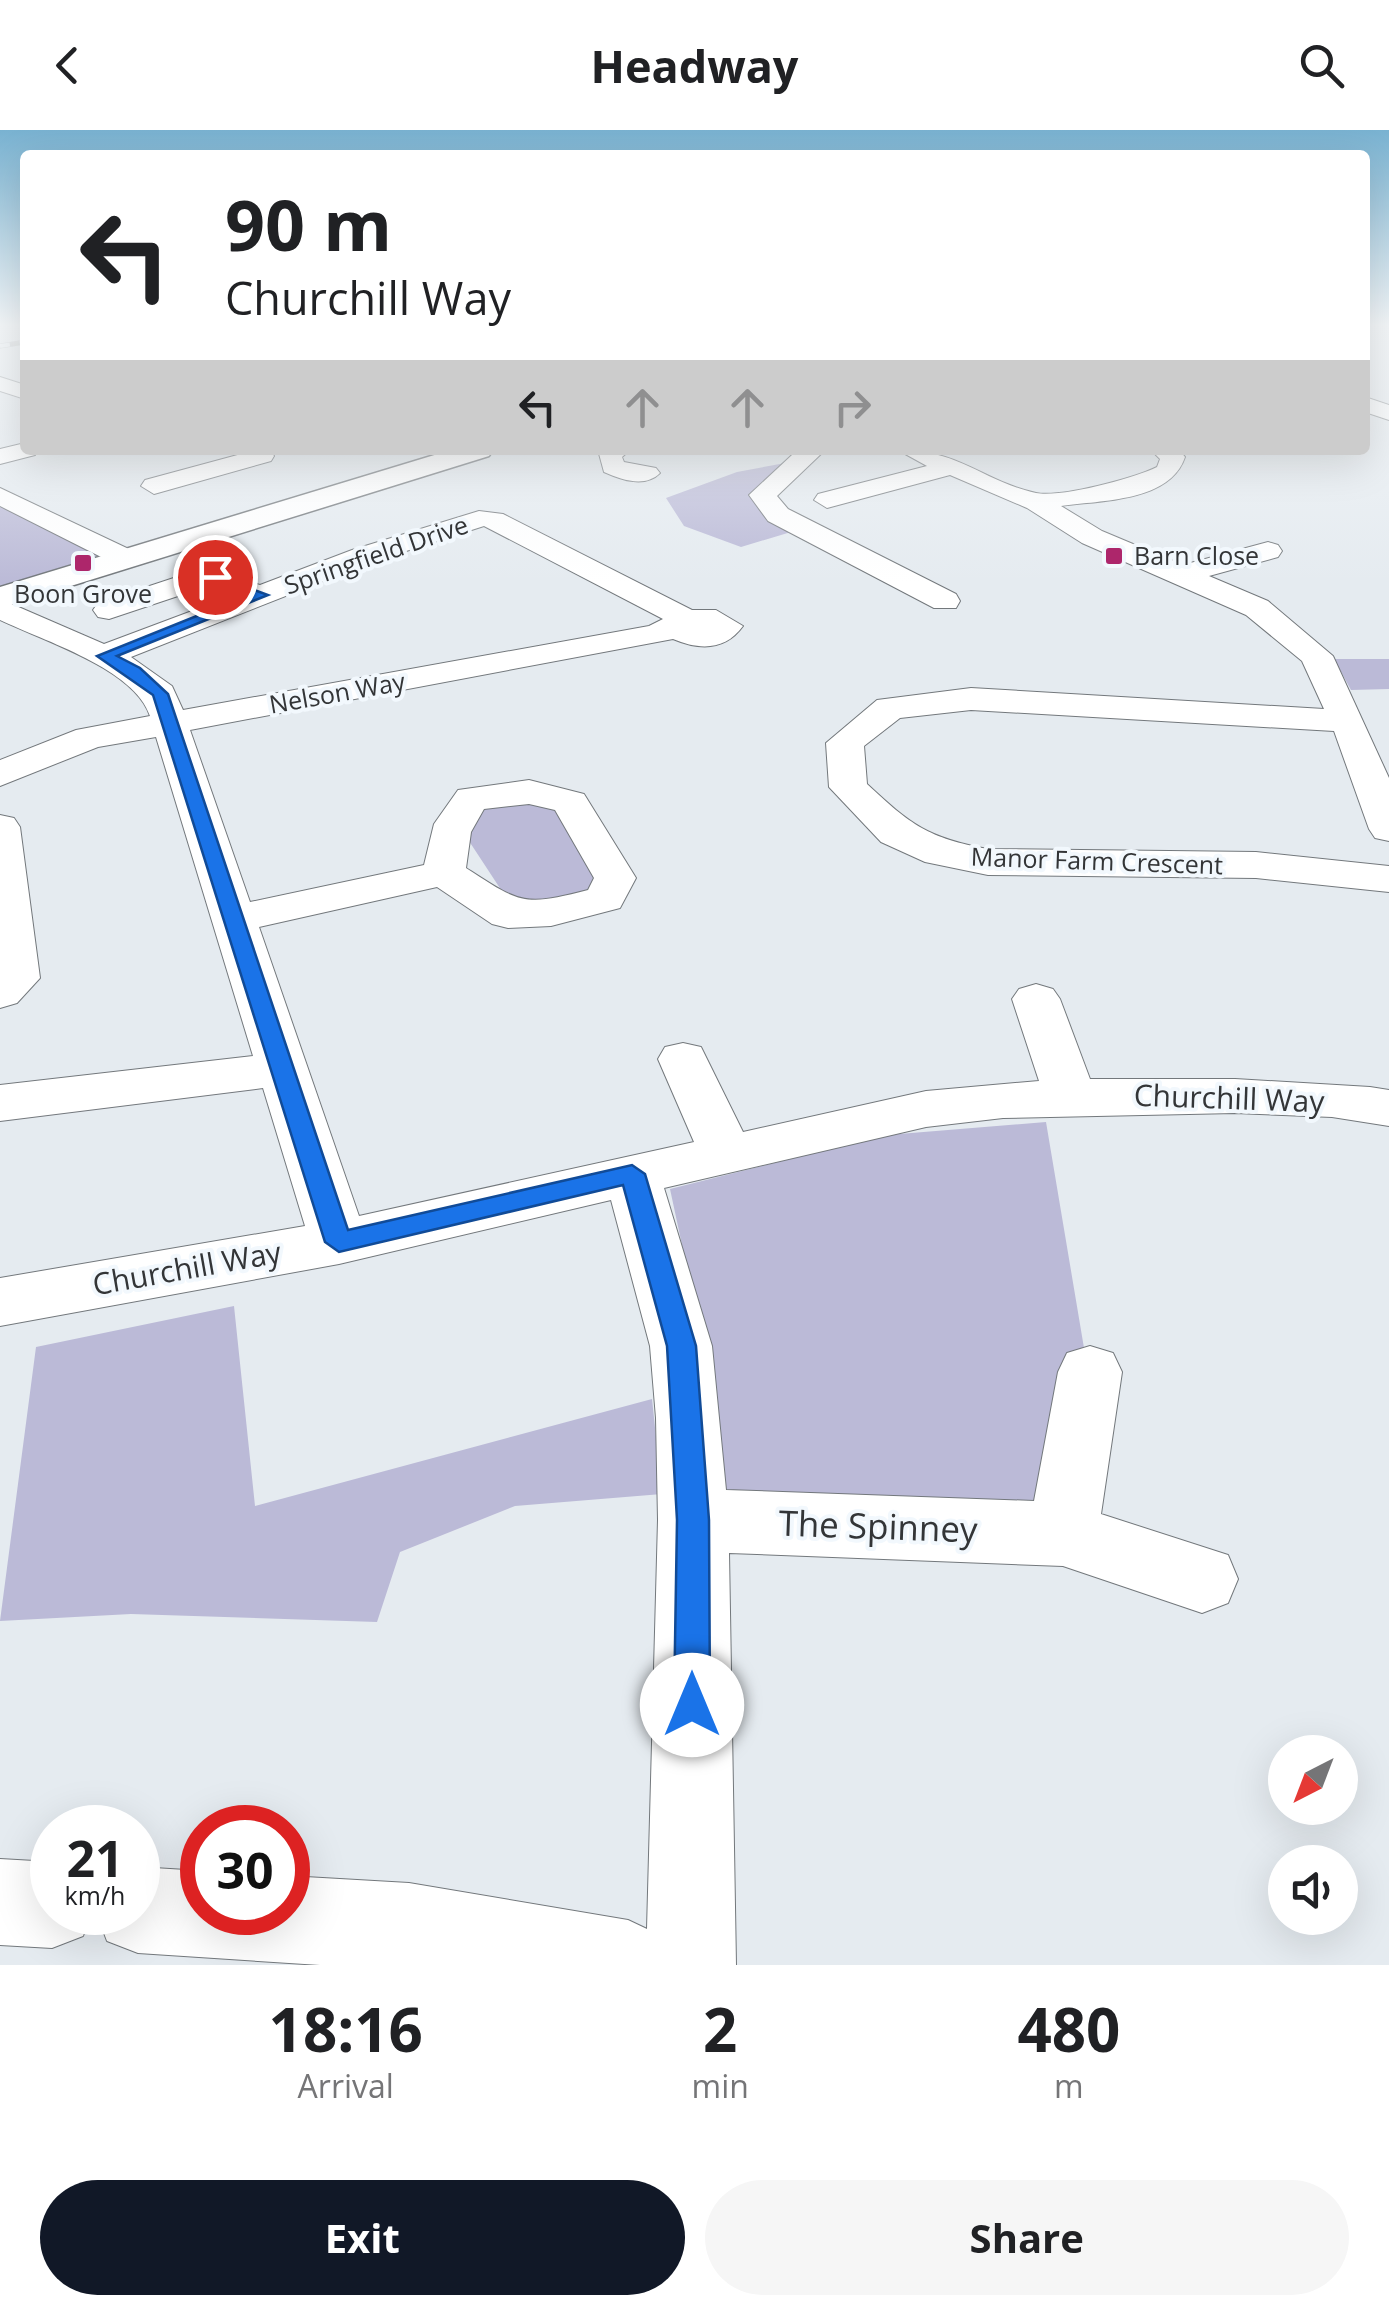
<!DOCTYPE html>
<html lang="en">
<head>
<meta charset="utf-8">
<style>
	body { margin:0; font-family:"Open Sans",sans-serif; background:#f6f6f6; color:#202124; height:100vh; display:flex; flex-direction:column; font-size:38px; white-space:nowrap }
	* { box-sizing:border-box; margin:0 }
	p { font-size:32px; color:#757577 }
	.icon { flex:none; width:55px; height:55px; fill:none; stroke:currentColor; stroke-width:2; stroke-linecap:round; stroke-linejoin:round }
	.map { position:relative; height:1835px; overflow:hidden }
	.panel { display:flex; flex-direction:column; background:#fff; flex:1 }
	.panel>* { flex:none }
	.top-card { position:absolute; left:20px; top:20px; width:1350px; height:305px; border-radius:10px; box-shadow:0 10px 40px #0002; background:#fff; color:#202124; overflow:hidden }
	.needle { width:65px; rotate:222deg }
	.tools { position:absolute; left:1268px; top:1605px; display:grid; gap:20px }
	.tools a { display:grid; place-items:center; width:90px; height:90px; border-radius:50%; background:#fff; box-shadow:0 10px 40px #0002; font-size:50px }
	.speed { position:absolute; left:30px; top:1675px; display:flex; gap:20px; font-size:50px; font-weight:700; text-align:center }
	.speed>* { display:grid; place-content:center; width:130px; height:130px; border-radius:50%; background:#fff; box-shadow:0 10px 40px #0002; line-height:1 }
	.speed small { font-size:25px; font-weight:400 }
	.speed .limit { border:15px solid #d22; background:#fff; color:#111 }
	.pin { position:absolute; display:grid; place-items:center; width:85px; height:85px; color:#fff; margin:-42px; border:5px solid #fff; border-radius:50%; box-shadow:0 2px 10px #0007 }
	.me { position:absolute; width:110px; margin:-55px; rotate:0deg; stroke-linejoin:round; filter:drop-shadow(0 0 8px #0008) }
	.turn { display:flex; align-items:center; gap:35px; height:210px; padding:0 40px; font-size:45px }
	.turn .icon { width:130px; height:130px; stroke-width:2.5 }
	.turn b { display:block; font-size:70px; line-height:85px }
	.lanes { display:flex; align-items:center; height:95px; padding:0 40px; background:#0003; justify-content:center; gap:50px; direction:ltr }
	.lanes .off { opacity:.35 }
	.eta { display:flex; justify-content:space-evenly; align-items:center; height:170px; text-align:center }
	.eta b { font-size:60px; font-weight:700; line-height:70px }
	.primary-button { display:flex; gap:20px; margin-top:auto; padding:20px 40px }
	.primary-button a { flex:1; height:115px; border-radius:60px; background:#111827; color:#fff; font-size:40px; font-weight:700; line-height:115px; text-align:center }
	.primary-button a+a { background:#f6f6f6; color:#202124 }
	header { display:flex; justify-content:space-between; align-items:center; height:130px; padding:0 40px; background:#fff; font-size:45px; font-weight:700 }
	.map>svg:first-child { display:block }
</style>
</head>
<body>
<header><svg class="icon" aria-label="back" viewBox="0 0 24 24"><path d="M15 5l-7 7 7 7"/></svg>Headway<svg class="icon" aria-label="search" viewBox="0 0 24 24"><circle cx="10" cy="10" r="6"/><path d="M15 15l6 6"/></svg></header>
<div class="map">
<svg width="1389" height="1835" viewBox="0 0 1389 1835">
	<rect width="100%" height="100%" fill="#e5ebf0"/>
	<path fill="#bbbad7" d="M 796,331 L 762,365 L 791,402 L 741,417 L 684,396 L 666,368 L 737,342 Z
		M 0,376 L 109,427 L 0,464 Z
		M 1334,529 L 1389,529 L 1389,559 L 1351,560 Z
		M 477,672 L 559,674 L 615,748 L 593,766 L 513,778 L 469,711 L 465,685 Z
		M 1046,992 L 1084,1218 L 1046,1384 L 726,1382 L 709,1241 L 670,1059 L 887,1005 Z
		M 234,1176 L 255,1376 L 652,1269 L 662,1364 L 515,1376 L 400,1422 L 377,1492 L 131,1484 L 0,1491 L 36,1217 Z"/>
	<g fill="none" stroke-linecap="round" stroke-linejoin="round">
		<defs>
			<path id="minor" d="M 0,247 L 25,255 L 25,269 L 0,261 Z
				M 1365,267 L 1389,275 L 1389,290 L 1365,282 Z
				M 25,313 L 25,320 L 38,320 L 35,325 L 0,334 L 0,319 Z
				M 256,320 L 271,321 L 274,326 L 271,331 L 154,364 L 141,356 L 145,350 Z
				M 598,320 L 630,320 L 622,327 L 624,332 L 656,338 L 660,343 C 645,358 622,350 604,342 Z
				M 789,320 L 822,323 L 777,366 L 788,379 L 956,464 L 960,471 L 956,478 L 934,478 L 768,391 L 749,365 L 792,325 Z
				M 898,320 C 961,320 982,351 1036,363 C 1061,368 1135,348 1157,337 L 1160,329 L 1151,320 L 1179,320 L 1185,327 C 1170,372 1102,370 1061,376 L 1102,401 L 1183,435 L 1268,412 L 1278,415 L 1282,421 L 1278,427 L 1209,446 L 1268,471 L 1333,526 L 1389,648 L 1389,711 L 1375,708 L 1369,699 L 1334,601 L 971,580 L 900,588 L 864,616 L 867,654 C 911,695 928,708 988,719 L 1256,722 L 1389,736 L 1389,762 L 1256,748 L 988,745 L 925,732 L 881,712 L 829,657 L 826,613 L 877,570 L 971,558 L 1324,579 L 1302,531 L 1246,485 L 1082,413 L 1027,378 L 950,345 L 827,378 L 814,370 L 818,364 L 927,336 Z
				M 0,358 L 133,421 L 138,427 L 133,433 L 113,433 L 0,376 Z
				M 479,381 L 503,384 L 692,480 L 716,480 L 743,496 C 725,521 699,520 673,509 L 190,600 L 250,772 L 424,735 L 434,694 L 458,660 L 529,650 L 584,664 L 636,748 L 620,778 L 551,796 L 508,798 L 492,794 L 437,757 L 259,797 L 359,1086 L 694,1012 L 658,929 L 665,917 L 683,913 L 701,917 L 743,1002 L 926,961 L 1039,951 L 1012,869 L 1019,859 L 1036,854 L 1053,859 L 1060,869 L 1090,949 L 1235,949 L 1370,957 L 1389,960 L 1389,996 L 1332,987 L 1235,983 L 1003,988 L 926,997 L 664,1058 L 712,1216 L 726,1360 L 1034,1371 L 1058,1242 L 1067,1223 L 1090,1216 L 1113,1223 L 1122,1242 L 1101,1384 L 1228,1425 L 1238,1449 L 1228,1473 L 1202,1483 L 1063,1436 L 729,1423 L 736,1835 L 320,1835 L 138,1823 L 107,1811 L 96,1782 L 138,1782 L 138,1737 L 202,1741 L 202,1782 L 288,1782 L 288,1746 L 409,1753 L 628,1790 L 647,1799 L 658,1390 L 656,1288 L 650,1216 L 611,1070 L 339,1134 L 0,1196 L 0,1148 L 305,1096 L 263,958 L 0,991 L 0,955 L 253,926 L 156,607 L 98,617 L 0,656 L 0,630 L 76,600 L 150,586 C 135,539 44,511 0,490 L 0,469 L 104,514 L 232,466 L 205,457 L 109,489 L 98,487 L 93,480 L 98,473 L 204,438 L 260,455 L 352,420 ZM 484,396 L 663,489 L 649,496 L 183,580 L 172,556 L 131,527 L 372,432 ZM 529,674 L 555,680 L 594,748 L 588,760 C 523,777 520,773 466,738 L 471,702 L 484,679 Z
				M 0,685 L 14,688 L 20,697 L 40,848 L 17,873 L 0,878 Z
				M 0,1729 L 52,1732 L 52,1782 L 92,1782 L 83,1806 L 52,1818 L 0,1815 Z"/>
			<path id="highway" d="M 451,320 L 493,320 L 489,326 L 0,478 L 0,457 Z"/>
		</defs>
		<use href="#minor" stroke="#73787c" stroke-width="2"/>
		<use href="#highway" stroke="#73787c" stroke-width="3"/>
		<use href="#minor" fill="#fff" fill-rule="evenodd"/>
		<use href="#highway" fill="#fff" fill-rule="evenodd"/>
		<defs>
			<path id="rail" d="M 0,216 L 25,212"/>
		</defs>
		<use href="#rail" stroke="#75787b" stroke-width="5"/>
		<use href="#rail" stroke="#f2f8fd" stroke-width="4" stroke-dasharray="10" stroke-linecap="butt"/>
	</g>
	<linearGradient id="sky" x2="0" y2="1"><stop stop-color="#79b2d1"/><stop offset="0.43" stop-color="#f3f6f8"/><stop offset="1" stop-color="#f3f6f8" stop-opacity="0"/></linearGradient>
	<rect width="1389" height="453" fill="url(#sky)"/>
	<path fill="#1a73e8" stroke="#114b97" stroke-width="2.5" d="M 210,444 L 268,465 L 117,526 L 140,538 L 168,564 L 348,1100 L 632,1035 L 645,1044 L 696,1216 L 709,1390 L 710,1575 L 705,1588 L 692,1593 L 679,1588 L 674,1575 L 677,1390 L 667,1216 L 623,1055 L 339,1122 L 325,1112 L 153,565 L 97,526 L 249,465 L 210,450 Z"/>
	<g fill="#ad266b" stroke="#f2f8fd" stroke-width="4">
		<rect x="1104" y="416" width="20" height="20" rx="5"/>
		<rect x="73" y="423" width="20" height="20" rx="5"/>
	</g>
	<g text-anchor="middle" stroke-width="8" stroke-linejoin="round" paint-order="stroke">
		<g font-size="25" fill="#333537" stroke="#f2f8fd">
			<text transform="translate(376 425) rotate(-19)" y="9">Springfield Drive</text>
			<text transform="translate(337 563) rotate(-10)" y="9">Nelson Way</text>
			<text transform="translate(1097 731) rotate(2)" y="9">Manor Farm Crescent</text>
		</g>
		<g font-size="25" fill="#333537" stroke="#f2f8fd" text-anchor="start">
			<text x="1134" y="435">Barn Close</text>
			<text x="83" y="473" text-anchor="middle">Boon Grove</text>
		</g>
		<g font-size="30" fill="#333537" stroke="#f2f8fd">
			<text transform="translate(1229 969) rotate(2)" y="10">Churchill Way</text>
			<text transform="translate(187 1139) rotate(-10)" y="10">Churchill Way</text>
		</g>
		<g font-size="35" fill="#333537" stroke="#f2f8fd">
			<text transform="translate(878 1397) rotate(2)" y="12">The Spinney</text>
		</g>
	</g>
</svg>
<div class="tools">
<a><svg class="needle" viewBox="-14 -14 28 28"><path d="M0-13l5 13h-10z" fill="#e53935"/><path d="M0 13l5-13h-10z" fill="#757577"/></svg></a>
<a><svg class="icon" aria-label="sound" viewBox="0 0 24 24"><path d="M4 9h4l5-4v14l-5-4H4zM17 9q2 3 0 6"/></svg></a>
</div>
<div class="speed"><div>21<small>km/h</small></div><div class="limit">30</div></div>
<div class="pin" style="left:215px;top:447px;background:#d93025"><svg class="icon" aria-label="arrive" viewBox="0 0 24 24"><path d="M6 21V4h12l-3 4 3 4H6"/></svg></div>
<svg class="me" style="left:692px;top:1575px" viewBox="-20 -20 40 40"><circle r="19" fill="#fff"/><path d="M0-13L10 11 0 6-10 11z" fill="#1a73e8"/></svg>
<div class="top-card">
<div class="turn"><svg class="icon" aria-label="left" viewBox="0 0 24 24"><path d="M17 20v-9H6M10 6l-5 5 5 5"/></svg><div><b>90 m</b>Churchill Way</div></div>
<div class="lanes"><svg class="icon" aria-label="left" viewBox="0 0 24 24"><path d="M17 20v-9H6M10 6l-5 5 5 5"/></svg><svg class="icon off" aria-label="ahead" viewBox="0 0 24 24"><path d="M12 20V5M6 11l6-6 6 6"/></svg><svg class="icon off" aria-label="ahead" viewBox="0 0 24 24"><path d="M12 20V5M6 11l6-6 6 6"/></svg><svg class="icon off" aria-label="right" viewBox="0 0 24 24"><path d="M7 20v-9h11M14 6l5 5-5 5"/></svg></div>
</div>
</div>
<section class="panel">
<div class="eta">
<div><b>18:16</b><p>Arrival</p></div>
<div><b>2</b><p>min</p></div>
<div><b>480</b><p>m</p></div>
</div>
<div class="primary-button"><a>Exit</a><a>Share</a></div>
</section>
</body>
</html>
